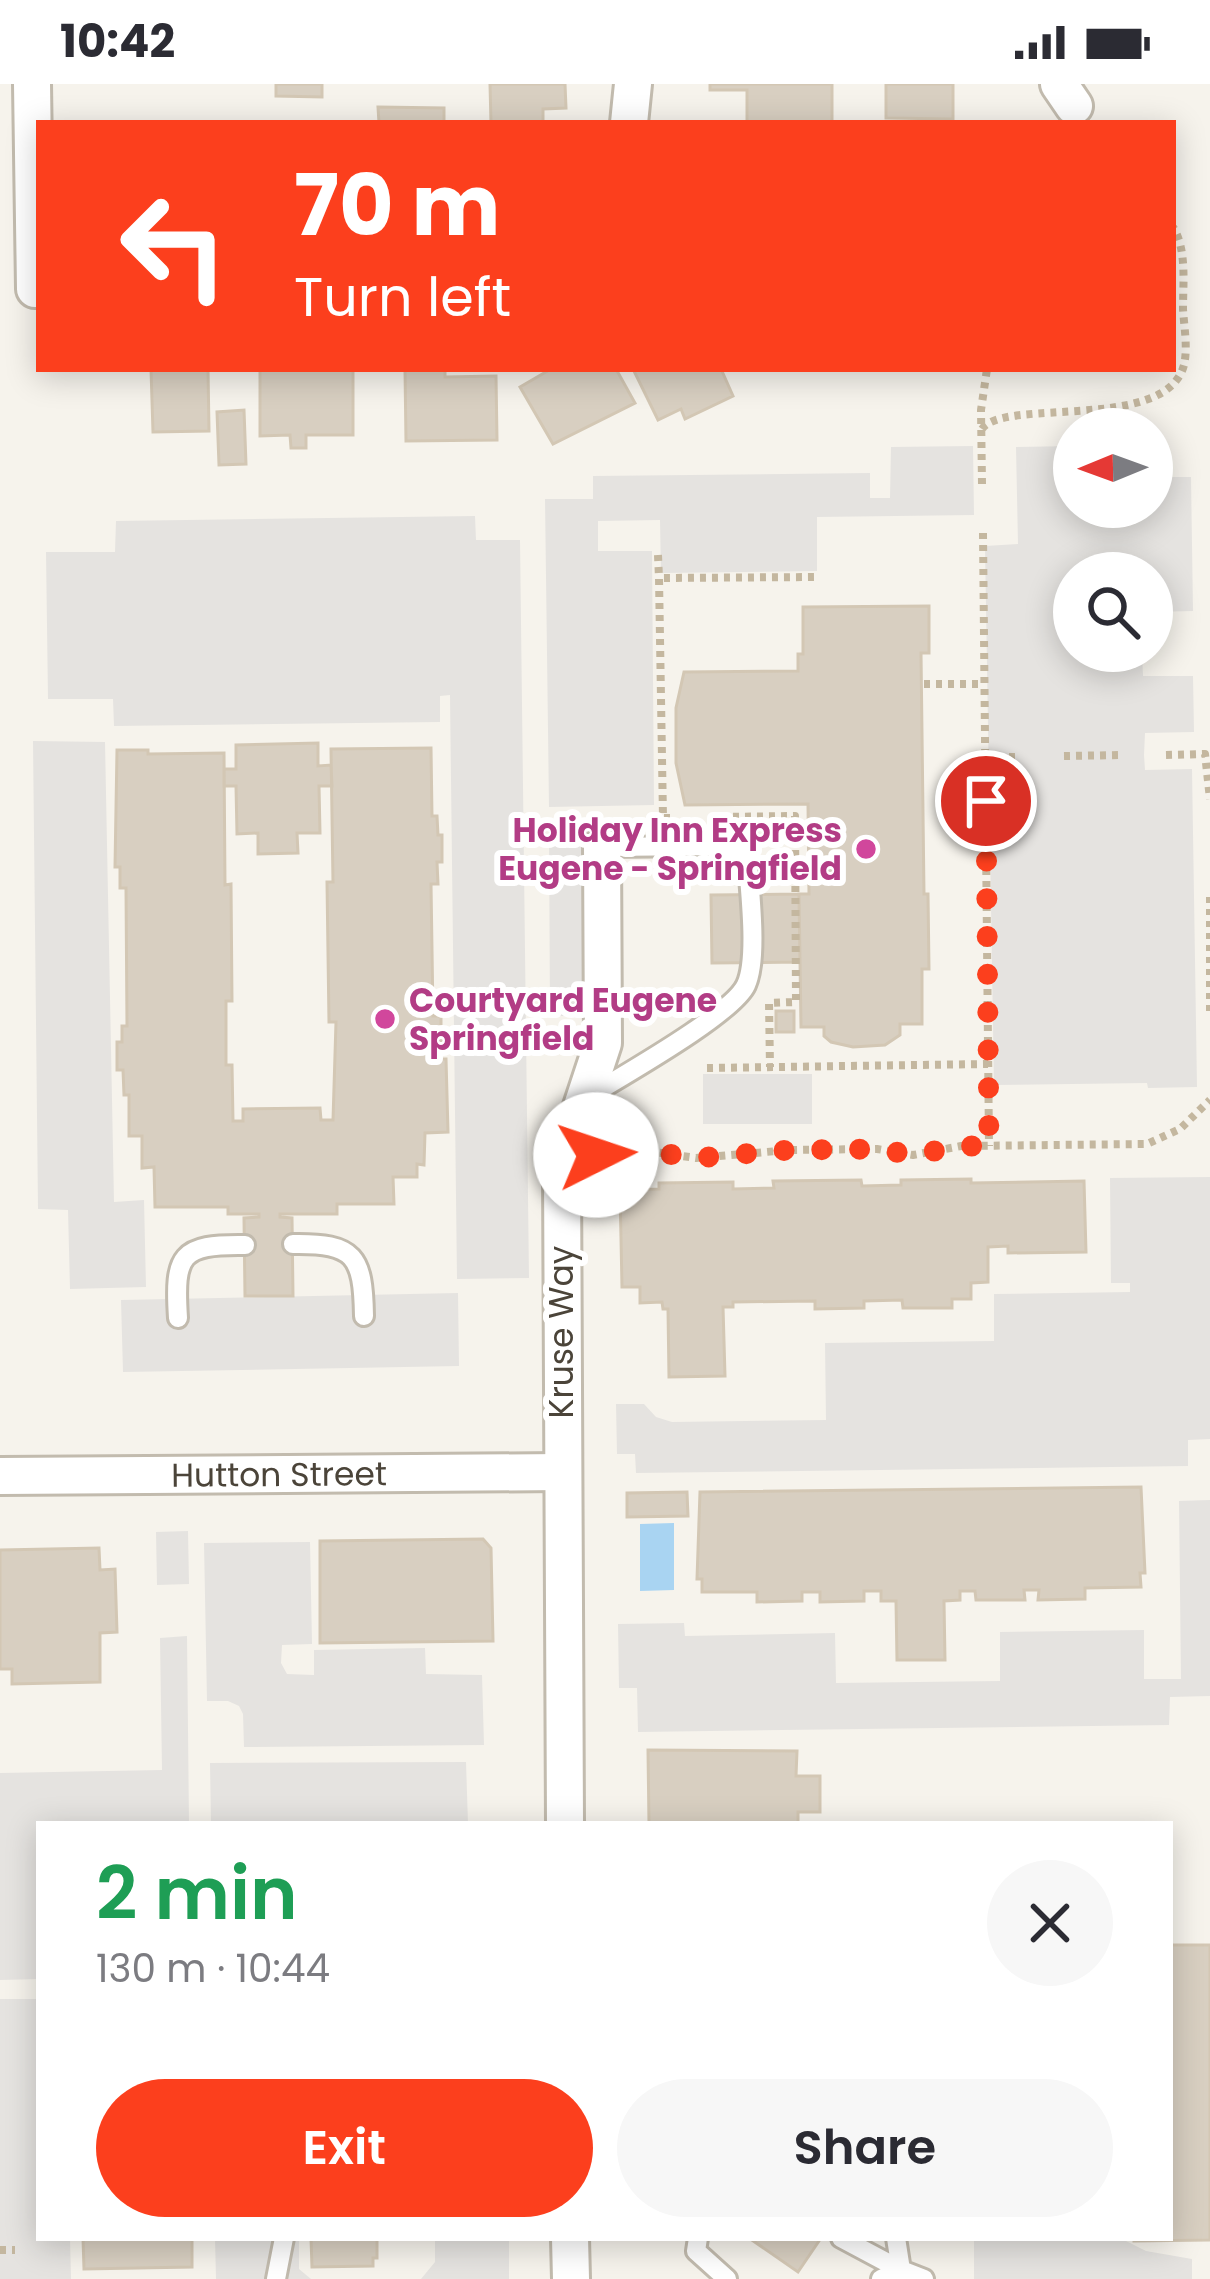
<!DOCTYPE html>
<html lang="en">
<head>
<meta charset="utf-8">
<style>
	body { margin:0; font-family:Poppins,sans-serif; background:#f7f7f7; color:#2b2b33; height:100vh; display:flex; flex-direction:column; font-size:45px; white-space:nowrap }
	* { box-sizing:border-box; margin:0 }
	p { font-size:39px; color:#7c7c81 }
	.icon { flex:none; width:66px; height:66px; fill:none; stroke:currentColor; stroke-width:2; stroke-linecap:round; stroke-linejoin:round }
	.map { position:relative; flex:1; overflow:hidden }
	.panel { position:absolute; left:36px; top:1737px; width:1137px; height:420px; display:flex; flex-direction:column; background:#fff; border-radius:0px; box-shadow:0 6px 30px #0003 }
	.panel>* { flex:none }
	.hud { position:absolute; left:36px; top:36px; width:1140px; height:252px; border-radius:0px; box-shadow:0 6px 30px #0003; background:#fc3f1d; color:#fff; overflow:hidden }
	.needle { width:78px; rotate:269deg }
	.buttons { position:absolute; left:1053px; top:324px; display:grid; gap:24px }
	.buttons a { display:grid; place-items:center; width:120px; height:120px; border-radius:50%; background:#fff; box-shadow:0 6px 30px #0003; font-size:60px }
	.pin { position:absolute; display:grid; place-items:center; width:102px; height:102px; color:#fff; margin:-51px; border:6px solid #fff; border-radius:50%; box-shadow:0 3px 12px #0007 }
	.me { position:absolute; width:132px; margin:-66px; rotate:86deg; stroke-linejoin:round; filter:drop-shadow(0 0 9px #0008) }
	.turn { display:flex; align-items:center; gap:42px; height:252px; padding:0 60px; font-size:54px }
	.turn .icon { width:156px; height:156px; stroke-width:2.5 }
	.turn b { display:block; font-size:84px; line-height:102px }
	.round { display:grid; place-items:center; flex:none; width:126px; height:126px; border-radius:63px; background:#f7f7f7 }
	.overview { display:flex; align-items:center; justify-content:space-between; height:204px; padding:0 60px }
	h1 { font-size:72px; font-weight:600; line-height:90px; color:#1e9e55 }
	.primary-button { display:flex; gap:24px; margin-top:auto; padding:24px 60px }
	.primary-button a { flex:1; height:138px; border-radius:72px; background:#fc3f1d; color:#fff; font-size:48px; font-weight:600; line-height:138px; text-align:center }
	.primary-button a+a { background:#f7f7f7; color:#2b2b33 }
	.status { display:flex; justify-content:space-between; align-items:center; height:84px; padding:0 60px; background:#fff; direction:ltr }
	.status svg { height:33px; fill:currentColor }
	.map>svg:first-child { display:block }
</style>
</head>
<body>
<div class="status"><b>10:42</b><svg viewBox="0 0 49 12"><path d="M0 12V9h3v3zM5 12V6h3v6zM10 12V3h3v9zM15 12V0h3v12zM26 1h20v11H26zM47 4h2v5h-2z"/></svg></div>
<div class="map">
<svg width="1210" height="2195" viewBox="0 0 1210 2195">
	<rect width="100%" height="100%" fill="#f6f3ec"/>
	<path fill="#e5e3e0" d="M 1152,361 L 1156,361 L 1157,393 L 1191,393 L 1193,527 L 1152,528 L 1152,489 L 1074,489 L 1074,567 L 1142,567 L 1143,592 L 1193,592 L 1194,648 L 1145,649 L 1144,671 L 1145,686 L 1192,685 L 1197,1003 L 1148,1004 L 1147,999 L 994,1001 L 985,462 L 1018,460 L 1016,363 L 1074,362 L 1074,423 L 1152,423 Z
		M 973,362 L 974,431 L 817,433 L 817,487 L 661,489 L 660,436 L 598,437 L 598,467 L 652,467 L 654,721 L 549,723 L 545,415 L 593,415 L 593,392 L 870,389 L 870,414 L 890,414 L 891,363 Z
		M 475,432 L 476,456 L 520,456 L 529,1194 L 457,1195 L 450,611 L 440,612 L 440,638 L 114,642 L 113,615 L 48,615 L 46,468 L 115,468 L 116,437 Z
		M 33,657 L 105,658 L 114,1118 L 144,1116 L 146,1203 L 70,1205 L 68,1126 L 38,1125 Z
		M 603,744 L 604,932 L 550,932 L 549,745 Z
		M 703,990 L 812,990 L 812,1040 L 703,1040 Z
		M 1210,1093 L 1210,1355 L 1188,1356 L 1188,1382 L 636,1389 L 635,1370 L 617,1370 L 616,1320 L 644,1320 L 656,1333 L 672,1338 L 826,1336 L 825,1259 L 994,1257 L 994,1210 L 1130,1208 L 1130,1199 L 1111,1199 L 1110,1094 Z
		M 458,1209 L 459,1282 L 123,1288 L 121,1216 Z
		M 1210,1416 L 1210,1612 L 1170,1613 L 1169,1641 L 638,1648 L 637,1604 L 619,1604 L 618,1540 L 684,1539 L 685,1552 L 835,1549 L 836,1599 L 1000,1597 L 1000,1548 L 1144,1546 L 1144,1595 L 1181,1595 L 1179,1417 Z
		M 188,1447 L 189,1500 L 157,1501 L 156,1448 Z
		M 310,1458 L 312,1560 L 282,1561 L 281,1579 L 287,1590 L 314,1591 L 314,1566 L 425,1564 L 426,1590 L 482,1591 L 484,1661 L 244,1663 L 243,1630 L 239,1622 L 228,1617 L 207,1617 L 204,1459 Z
		M 187,1552 L 189,1740 L 39,1740 L 39,1895 L 0,1896 L 0,1689 L 162,1686 L 160,1554 Z
		M 466,1678 L 468,1740 L 211,1740 L 210,1679 Z
		M 0,1915 L 39,1915 L 39,2154 L 70,2154 L 71,2195 L 0,2195 Z
		M 215,2154 L 299,2154 L 299,2185 L 311,2195 L 216,2195 Z
		M 435,2154 L 509,2154 L 509,2195 L 421,2195 L 435,2178 Z
		M 974,2154 L 1120,2154 L 1146,2167 L 1192,2175 L 1192,2195 L 974,2195 Z"/>
	<path fill="#a9d4f2" d="M 674,1439 L 674,1506 L 640,1507 L 640,1440 Z"/>
	<path fill="#d8cfc1" stroke="#d3c7b4" stroke-width="3" d="M 276,0 L 322,0 L 322,13 L 276,12 Z
		M 490,0 L 565,0 L 566,24 L 543,25 L 543,39 L 491,39 Z
		M 710,0 L 832,0 L 832,39 L 747,39 L 747,6 L 710,6 Z
		M 886,0 L 953,0 L 953,35 L 886,34 Z
		M 378,23 L 444,24 L 444,39 L 379,39 Z
		M 151,285 L 208,285 L 209,347 L 153,348 Z
		M 260,285 L 353,285 L 353,351 L 306,351 L 306,364 L 291,364 L 290,351 L 260,352 Z
		M 405,285 L 445,285 L 445,293 L 496,292 L 497,356 L 406,357 Z
		M 551,285 L 616,285 L 635,319 L 553,360 L 520,303 Z
		M 633,285 L 721,285 L 733,312 L 685,335 L 681,325 L 658,336 Z
		M 244,326 L 246,380 L 219,381 L 217,328 Z
		M 929,522 L 929,569 L 921,569 L 924,810 L 928,810 L 929,885 L 922,885 L 922,940 L 900,940 L 900,951 L 885,961 L 853,963 L 831,958 L 824,952 L 824,943 L 801,943 L 799,810 L 809,810 L 808,720 L 685,721 L 676,679 L 676,624 L 684,588 L 798,587 L 798,570 L 803,570 L 803,523 Z
		M 318,659 L 318,682 L 331,681 L 332,702 L 319,702 L 320,749 L 297,749 L 298,769 L 258,770 L 258,749 L 237,750 L 236,702 L 224,702 L 224,685 L 236,685 L 236,661 Z
		M 431,664 L 432,732 L 437,732 L 438,751 L 442,751 L 442,778 L 437,778 L 438,800 L 431,800 L 433,932 L 441,932 L 441,975 L 446,975 L 448,1048 L 425,1049 L 424,1081 L 417,1080 L 417,1093 L 393,1093 L 394,1120 L 337,1120 L 337,1130 L 280,1130 L 280,1133 L 292,1134 L 293,1212 L 245,1212 L 244,1134 L 259,1133 L 259,1130 L 228,1130 L 228,1123 L 155,1123 L 154,1083 L 142,1084 L 142,1052 L 129,1052 L 129,1011 L 124,1011 L 123,986 L 117,986 L 117,958 L 122,958 L 122,942 L 127,942 L 126,804 L 120,804 L 120,783 L 115,783 L 117,666 L 148,666 L 148,670 L 224,669 L 225,801 L 231,800 L 232,917 L 226,917 L 226,981 L 232,981 L 233,1037 L 243,1037 L 243,1025 L 320,1024 L 321,1036 L 333,1036 L 336,938 L 329,938 L 327,798 L 333,798 L 331,665 Z
		M 799,810 L 800,878 L 712,879 L 711,811 Z
		M 776,927 L 794,927 L 794,948 L 776,948 Z
		M 971,1095 L 971,1099 L 1084,1097 L 1086,1168 L 1008,1169 L 1008,1162 L 988,1163 L 988,1198 L 971,1199 L 971,1215 L 952,1215 L 952,1224 L 903,1224 L 902,1216 L 864,1217 L 864,1224 L 815,1225 L 815,1217 L 733,1218 L 733,1223 L 723,1223 L 725,1292 L 669,1293 L 668,1225 L 663,1225 L 662,1218 L 640,1219 L 640,1203 L 622,1203 L 620,1106 L 659,1105 L 659,1099 L 733,1098 L 733,1105 L 774,1104 L 773,1097 L 861,1096 L 862,1102 L 901,1101 L 901,1096 Z
		M 1141,1403 L 1145,1489 L 1140,1489 L 1141,1503 L 1085,1504 L 1085,1515 L 1038,1516 L 1039,1506 L 1024,1506 L 1025,1516 L 976,1516 L 975,1507 L 960,1507 L 960,1516 L 944,1517 L 945,1576 L 897,1576 L 896,1517 L 881,1517 L 881,1507 L 864,1507 L 864,1517 L 820,1518 L 820,1508 L 802,1508 L 802,1517 L 757,1518 L 757,1508 L 702,1508 L 702,1495 L 697,1495 L 700,1408 Z
		M 687,1408 L 688,1432 L 627,1433 L 627,1409 Z
		M 483,1455 L 491,1464 L 493,1557 L 320,1559 L 320,1457 Z
		M 99,1464 L 100,1486 L 115,1485 L 117,1548 L 100,1549 L 100,1598 L 12,1600 L 12,1585 L 0,1585 L 0,1466 Z
		M 648,1666 L 797,1667 L 796,1692 L 820,1692 L 820,1728 L 798,1728 L 798,1740 L 649,1740 Z
		M 1170,1861 L 1210,1861 L 1210,2156 L 1134,2157 L 1134,2154 L 1170,2154 Z
		M 83,2154 L 192,2154 L 192,2183 L 84,2185 Z
		M 311,2154 L 377,2154 L 377,2174 L 373,2174 L 373,2182 L 312,2183 Z
		M 749,2154 L 821,2154 L 798,2188 Z"/>
	<g fill="none" stroke-linecap="round" stroke-linejoin="round">
		<defs>
			<path id="service" d="M 588,1013 C 620,993 733,930 746,901 C 758,875 750,810 748,780 L 736,767 L 710,762 L 602,763
				M 293,1160 C 355,1159 363,1172 364,1232
				M 178,1234 C 174,1171 180,1160 245,1161
				M 698,2154 L 696,2167 L 727,2195
				M 841,2154 L 901,2186
				M 896,2154 L 901,2186
				M 276,2195 L 284,2154
				M 881,2195 L 901,2186 L 924,2195"/>
			<g id="minor">
				<path d="M 32,0 L 35,205 L 39,205"/>
				<path d="M 1059,0 L 1074,22"/>
				<path d="M 629,39 L 633,0"/>
				<path id="s1" d="M 0,1392 L 561,1388"/>
				<path d="M 565,1740 L 562,1083 L 603,959 L 602,763"/>
				<path d="M 570,2154 L 571,2195"/>
			</g>
		</defs>
		<use href="#service" stroke="#c2bbae" stroke-width="24"/>
		<use href="#minor" stroke="#c2bbae" stroke-width="42"/>
		<path stroke="#c4b79f" stroke-width="8" stroke-dasharray="6 6" stroke-linecap="butt" d="M 982,345 C 1004,313 1166,349 1184,281 C 1188,264 1184,242 1183,225 C 1183,198 1187,166 1173,143
			M 982,400 L 981,326 L 987,285
			M 983,449 L 989,1062
			M 658,471 L 659,494
			M 924,600 L 984,600
			M 1166,671 L 1205,670 L 1210,715
			M 1064,672 L 1122,671
			M 985,673 L 1019,673
			M 721,733 L 795,732 L 796,918 L 769,919 L 770,983
			M 670,734 L 663,734 L 659,494 L 818,493
			M 1210,813 L 1210,932
			M 707,984 L 988,980
			M 600,1070 L 647,1067 L 696,1074 L 789,1066 L 877,1065 L 913,1071 L 961,1062 L 1147,1060 L 1180,1045 L 1210,1016
			M 0,2166 L 15,2166"/>
		<use href="#service" stroke="#fff" stroke-width="18"/>
		<use href="#minor" stroke="#fff" stroke-width="36"/>
	</g>
	<g fill="none" stroke-linecap="round" stroke-linejoin="round">
		<path stroke="#fc3f1d" stroke-width="21" stroke-dasharray="0 37.8" d="M 596,1071 L 647,1067 L 696,1074 L 789,1066 L 877,1065 L 913,1071 L 961,1062 L 989,1062 L 986,717"/>
	</g>
	<g fill="#d1479c" stroke="#fff" stroke-width="4.5">
		<circle cx="866" cy="765" r="12"/>
		<circle cx="385" cy="935" r="12"/>
	</g>
	<g text-anchor="middle" stroke-width="12" stroke-linejoin="round" paint-order="stroke">
		<g font-size="33" font-weight="bold" fill="#b23c85" stroke="#fff" text-anchor="end">
			<text x="842" y="758">Holiday Inn Express<tspan x="842" dy="38">Eugene - Springfield</tspan></text>
			<text x="409" y="928" text-anchor="start">Courtyard Eugene<tspan x="409" dy="38">Springfield</tspan></text>
		</g>
		<g font-size="33" fill="#4b4439" stroke="#fff">
			<text transform="translate(561 1248) rotate(-90)" y="12">Kruse Way</text>
			<text dy="12" stroke="none"><textPath href="#s1" startOffset="279">Hutton Street</textPath></text>
		</g>
	</g>
</svg>
<div class="buttons">
<a><svg class="needle" viewBox="-14 -14 28 28"><path d="M0-13l5 13h-10z" fill="#e53935"/><path d="M0 13l5-13h-10z" fill="#7c7c81"/></svg></a>
<a><svg class="icon" aria-label="search" viewBox="0 0 24 24"><circle cx="10" cy="10" r="6"/><path d="M15 15l6 6"/></svg></a>
</div>
<div class="pin" style="left:986px;top:717px;background:#d93025"><svg class="icon" aria-label="arrive" viewBox="0 0 24 24"><path d="M6 21V4h12l-3 4 3 4H6"/></svg></div>
<svg class="me" style="left:596px;top:1071px" viewBox="-20 -20 40 40"><circle r="19" fill="#fff"/><path d="M0-13L10 11 0 6-10 11z" fill="#fc3f1d"/></svg>
<div class="hud">
<div class="turn"><svg class="icon" aria-label="left" viewBox="0 0 24 24"><path d="M17 20v-9H6M10 6l-5 5 5 5"/></svg><div><b>70 m</b>Turn left</div></div>
</div>
<section class="panel">
<div class="overview"><div><h1>2 min</h1><p>130 m · 10:44</p></div><a class="round"><svg class="icon" aria-label="close" viewBox="0 0 24 24"><path d="M6 6l12 12M18 6L6 18"/></svg></a></div>
<div class="primary-button"><a>Exit</a><a>Share</a></div>
</section>
</div>
</body>
</html>
